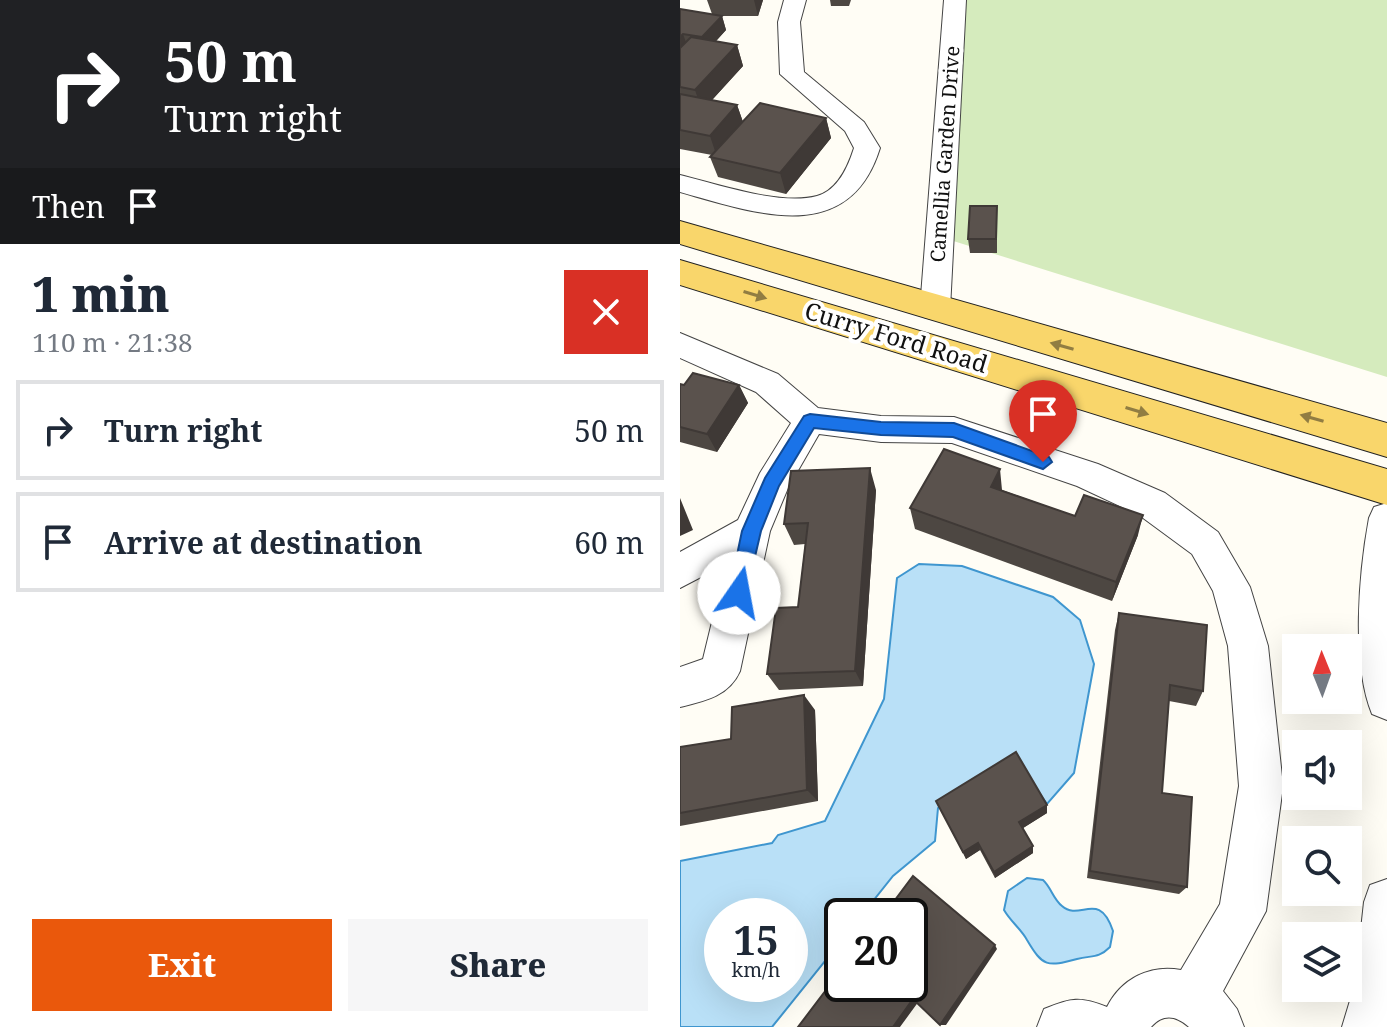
<!DOCTYPE html>
<html lang="en">
<head>
<meta charset="utf-8">
<style>
	body { margin:0; font-family:"Noto Serif",serif; background:#f6f6f7; color:#1f2937; height:100vh; display:flex; flex-direction:column; font-size:30px; white-space:nowrap }
	* { box-sizing:border-box; margin:0 }
	p { font-size:26px; color:#747a83 }
	.icon { flex:none; width:44px; height:44px; fill:none; stroke:currentColor; stroke-width:2; stroke-linecap:round; stroke-linejoin:round }
	.map { position:relative; flex:1; overflow:hidden }
	.drawer { display:flex; flex-direction:column; background:#fff; width:680px }
	.drawer>* { flex:none }
	.guide { background:#202124; color:#fff; overflow:hidden }
	.needle { width:52px; rotate:359deg }
	.buttons { position:absolute; left:602px; top:634px; display:grid; gap:16px }
	.buttons a { display:grid; place-items:center; width:80px; height:80px; border-radius:0px; background:#fff; box-shadow:0 8px 32px #0002; font-size:40px }
	.speed { position:absolute; left:24px; top:898px; display:flex; gap:16px; font-size:40px; font-weight:700; text-align:center }
	.speed>* { display:grid; place-content:center; width:104px; height:104px; border-radius:50%; background:#fff; box-shadow:0 8px 32px #0002; line-height:1 }
	.speed small { font-size:20px; font-weight:400 }
	.speed .limit { border:4px solid #111; border-radius:12px; background:#fff; color:#111 }
	.pin { position:absolute; display:grid; place-items:center; width:68px; height:68px; color:#fff; margin:-82px -34px; border-radius:50% 50% 50% 0; rotate:-45deg; box-shadow:0 0 8px #0007 }
	.pin .icon { rotate:45deg }
	.me { position:absolute; width:88px; margin:-44px; rotate:12deg; stroke-linejoin:round; filter:drop-shadow(0 0 6px #0008) }
	.turn { display:flex; align-items:center; gap:28px; height:168px; padding:0 32px; font-size:36px }
	.turn .icon { width:104px; height:104px; stroke-width:2.5 }
	.turn b { display:block; font-size:56px; line-height:68px }
	.then { display:flex; align-items:center; height:76px; padding:0 32px; background:#0003; gap:16px; font-size:30px }
	.round { display:grid; place-items:center; flex:none; width:84px; height:84px; border-radius:0px; background:#f6f6f7 }
	.overview { display:flex; align-items:center; justify-content:space-between; height:136px; padding:0 32px }
	h1 { font-size:48px; font-weight:800; line-height:60px }
	.action { display:flex; gap:16px; margin-top:auto; padding:16px 32px }
	.action a { flex:1; height:92px; border-radius:0px; background:#ea580c; color:#fff; font-size:32px; font-weight:800; line-height:92px; text-align:center }
	.action a+a { background:#f6f6f7; color:#1f2937 }
	ul { padding:0; list-style:none }
	li { display:flex; align-items:center; gap:24px; height:100px; margin:0 16px 12px; padding:0 16px; border:4px solid #e0e1e3; border-radius:0px }
	li div { flex:1 }
	li b { display:block; font-size:30px }
	li em { font-style:normal }
	main { display:flex; flex:1; min-height:0 }
	.map>svg:first-child { display:block }
</style>
</head>
<body>
<main>
<section class="drawer">
<div class="guide">
<div class="turn"><svg class="icon" aria-label="right" viewBox="0 0 24 24"><path d="M7 20v-9h11M14 6l5 5-5 5"/></svg><div><b>50 m</b>Turn right</div></div>
<div class="then">Then<svg class="icon" aria-label="arrive" viewBox="0 0 24 24"><path d="M6 21V4h12l-3 4 3 4H6"/></svg></div>
</div>
<div class="overview"><div><h1>1 min</h1><p>110 m · 21:38</p></div><a class="round" style="background:#d93025;color:#fff"><svg class="icon" aria-label="close" viewBox="0 0 24 24"><path d="M6 6l12 12M18 6L6 18"/></svg></a></div>
<ul>
<li><svg class="icon" aria-label="right" viewBox="0 0 24 24"><path d="M7 20v-9h11M14 6l5 5-5 5"/></svg><div><b>Turn right</b></div><em>50 m</em></li>
<li><svg class="icon" aria-label="arrive" viewBox="0 0 24 24"><path d="M6 21V4h12l-3 4 3 4H6"/></svg><div><b>Arrive at destination</b></div><em>60 m</em></li>
</ul>
<div class="action"><a>Exit</a><a>Share</a></div>
</section>
<div class="map">
<svg width="707" height="1027" viewBox="0 0 707 1027">
	<rect width="100%" height="100%" fill="#fffdf5"/>
	<path fill="#d5ebbd" d="M 280,0 L 707,0 L 707,377 L 267,239 Z"/>
	<path fill="#b9e0f7" stroke="#3f96cf" stroke-width="2" fill-rule="evenodd" d="M 239,564 L 282,566 L 373,597 L 400,620 L 414,664 L 394,773 L 367,804 L 337,762 L 258,808 L 255,841 L 213,876 L 181,916 L 162,916 L 162,940 L 92,1027 L 0,1027 L 0,861 L 92,843 L 98,835 L 145,821 L 204,699 L 217,578 ZM 42,916 L 110,916 L 110,984 L 42,984 Z
		M 347,878 L 363,880 C 371,887 373,899 382,906 C 400,922 419,889 433,931 L 430,947 C 418,959 412,955 397,959 C 367,967 363,967 347,940 C 341,929 331,922 324,910 L 328,891 Z"/>
	<g fill="none" stroke-linecap="round" stroke-linejoin="round">
		<defs>
			<path id="minor" d="M 104,0 L 126,0 L 120,22 L 124,72 L 184,122 L 200,148 C 169,248 75,213 0,192 L 0,175 C 37,184 100,206 137,196 C 158,190 168,167 174,148 L 165,131 L 100,74 L 98,22 Z
				M 264,0 L 286,0 L 270,309 L 266,317 L 255,320 L 244,317 L 240,309 Z
				M 0,333 L 98,374 L 138,408 L 201,416 L 274,417 L 418,464 L 485,493 L 538,532 L 570,587 L 588,646 L 603,786 L 586,911 L 543,991 L 557,1009 L 564,1027 L 509,1027 C 495,1015 483,1014 471,1027 L 357,1027 L 364,1009 C 391,998 400,996 427,1007 C 441,979 470,964 501,970 L 540,904 L 559,786 L 548,646 L 533,591 L 512,554 L 459,515 L 397,486 L 272,443 L 201,442 L 139,434 L 108,488 L 90,531 L 60,671 C 49,696 25,701 0,707 L 0,667 L 23,659 L 46,564 L 0,588 L 0,552 L 58,520 L 80,473 L 111,423 L 76,392 L 0,358 Z
				M 707,503 L 707,720 L 692,714 C 671,663 679,572 689,518 L 694,507 Z
				M 707,879 L 707,1027 L 662,1027 L 675,984 L 684,902 L 690,885 Z"/>
			<path id="major" d="M 0,221 L 707,423 L 707,457 L 0,244 Z
				M 0,260 L 707,469 L 707,505 L 0,285 Z"/>
		</defs>
		<use href="#minor" stroke="#444" stroke-width="2"/>
		<use href="#major" stroke="#222" stroke-width="2"/>
		<use href="#minor" fill="#fff" fill-rule="evenodd"/>
		<use href="#major" fill="#f9d66b" fill-rule="evenodd"/>
	</g>
	<path fill="#4d4742" d="M 27,0 L 83,0 L 78,16 L 42,16 L 46,30 L 36,41 L 57,45 L 63,66 L 32,100 L 57,105 L 63,122 L 146,118 L 151,138 L 106,194 L 38,177 L 30,157 L 32,155 L 0,149 L 0,9 L 32,14 Z
		M 150,0 L 171,0 L 169,6 L 151,6 Z
		M 317,206 L 317,253 L 290,253 L 288,239 Z
		M 0,384 L 4,385 L 59,385 L 68,403 L 37,452 L 0,442 Z
		M 196,490 L 183,686 L 99,690 L 87,674 L 118,607 L 125,544 L 114,545 L 104,524 Z
		M 322,490 L 395,516 L 458,535 L 432,601 L 235,529 L 230,508 Z
		M 439,613 L 523,691 L 516,706 L 489,701 L 482,793 L 507,887 L 499,894 L 407,878 L 435,630 Z
		M 135,710 L 138,801 L 0,826 L 0,747 L 51,739 Z
		M 256,801 L 367,813 L 343,828 L 353,846 L 353,853 L 315,878 L 300,850 L 286,859 Z"/>
	<path fill="#3f3936" d="M 74,0 L 83,0 L 78,16 Z
		M 42,16 L 46,30 L 27,51 L 22,37 Z
		M 3,34 L 8,48 L 0,49 L 0,37 Z
		M 57,45 L 63,66 L 22,111 L 15,90 Z
		M 57,105 L 64,125 L 37,157 L 30,136 Z
		M 146,118 L 151,138 L 106,194 L 100,173 Z
		M 59,385 L 68,403 L 37,452 L 27,434 Z
		M 190,468 L 196,490 L 183,686 L 175,671 Z
		M 320,469 L 322,490 L 312,508 L 311,487 Z
		M 0,498 L 13,530 L 0,536 Z
		M 463,515 L 458,535 L 432,601 L 436,582 Z
		M 124,695 L 135,710 L 138,801 L 127,790 Z
		M 367,805 L 367,813 L 340,830 L 339,822 Z
		M 298,843 L 300,850 L 286,859 L 283,852 Z
		M 353,846 L 353,853 L 315,878 L 314,872 Z
		M 315,945 L 317,949 L 266,1025 L 260,1025 Z
		M 233,999 L 239,1001 L 220,1027 L 213,1027 Z"/>
	<path fill="#5a524d" stroke="#3f3936" stroke-width="2" d="M 0,9 L 42,16 L 22,37 L 3,34 L 0,37 Z
		M 11,37 L 57,45 L 15,90 L 0,87 L 0,48 Z
		M 0,94 L 57,105 L 30,136 L 0,130 Z
		M 80,103 L 146,118 L 100,173 L 30,157 Z
		M 290,206 L 317,206 L 316,239 L 288,239 Z
		M 13,373 L 59,385 L 27,434 L 0,427 L 0,384 L 4,385 Z
		M 264,449 L 320,469 L 311,487 L 395,516 L 404,495 L 463,515 L 436,582 L 230,508 Z
		M 190,468 L 175,671 L 87,674 L 96,608 L 118,607 L 128,523 L 104,524 L 111,471 Z
		M 439,613 L 527,625 L 523,691 L 490,685 L 482,793 L 512,797 L 507,887 L 410,871 Z
		M 124,695 L 127,790 L 0,813 L 0,747 L 51,739 L 52,707 Z
		M 336,752 L 367,805 L 339,822 L 353,846 L 314,872 L 298,843 L 283,852 L 256,801 Z
		M 233,876 L 315,945 L 260,1025 L 233,999 L 213,1027 L 118,1027 L 162,969 L 162,984 L 230,984 L 230,916 L 203,916 Z"/>
	<defs><path id="oneway-solid" d="M-6-.8H1V-3.2L6.5 0L1 3.2V.8H-6Z" transform="scale(2)"/></defs>
	<g fill="#917d42">
		<use href="#oneway-solid" transform="translate(75 295) rotate(17)"/>
		<use href="#oneway-solid" transform="translate(382 346) rotate(-164)"/>
		<use href="#oneway-solid" transform="translate(457 411) rotate(17)"/>
		<use href="#oneway-solid" transform="translate(632 418) rotate(-164)"/>
	</g>
	<path fill="#1a73e8" stroke="#114b97" stroke-width="2" d="M 130,414 L 201,422 L 274,423 L 369,457 L 372,462 L 363,469 L 273,437 L 201,435 L 134,428 L 99,486 L 81,531 L 65,599 L 59,602 L 52,599 L 49,593 L 62,531 L 85,478 L 124,416 Z"/>
	<g text-anchor="middle" stroke-width="8" stroke-linejoin="round" paint-order="stroke">
		<g font-size="20" fill="#111" stroke="#fff">
			<text transform="translate(265 154) rotate(-86)" y="7">Camellia Garden Drive</text>
		</g>
		<g font-size="24" fill="#111" stroke="#fff">
			<text transform="translate(216 338) rotate(17)" y="8">Curry Ford Road</text>
		</g>
	</g>
</svg>
<div class="buttons">
<a><svg class="needle" viewBox="-14 -14 28 28"><path d="M0-13l5 13h-10z" fill="#e53935"/><path d="M0 13l5-13h-10z" fill="#747a83"/></svg></a>
<a><svg class="icon" aria-label="sound" viewBox="0 0 24 24"><path d="M4 9h4l5-4v14l-5-4H4zM17 9q2 3 0 6"/></svg></a>
<a><svg class="icon" aria-label="search" viewBox="0 0 24 24"><circle cx="10" cy="10" r="6"/><path d="M15 15l6 6"/></svg></a>
<a><svg class="icon" aria-label="layers" viewBox="0 0 24 24"><path d="M12 4l9 5-9 5-9-5zM3 14l9 5 9-5"/></svg></a>
</div>
<div class="speed"><div>15<small>km/h</small></div><div class="limit">20</div></div>
<div class="pin" style="left:363px;top:462px;background:#d93025"><svg class="icon" aria-label="arrive" viewBox="0 0 24 24"><path d="M6 21V4h12l-3 4 3 4H6"/></svg></div>
<svg class="me" style="left:59px;top:593px" viewBox="-20 -20 40 40"><circle r="19" fill="#fff"/><path d="M0-13L10 11 0 6-10 11z" fill="#1a73e8"/></svg>
</div>
</main>
</body>
</html>
